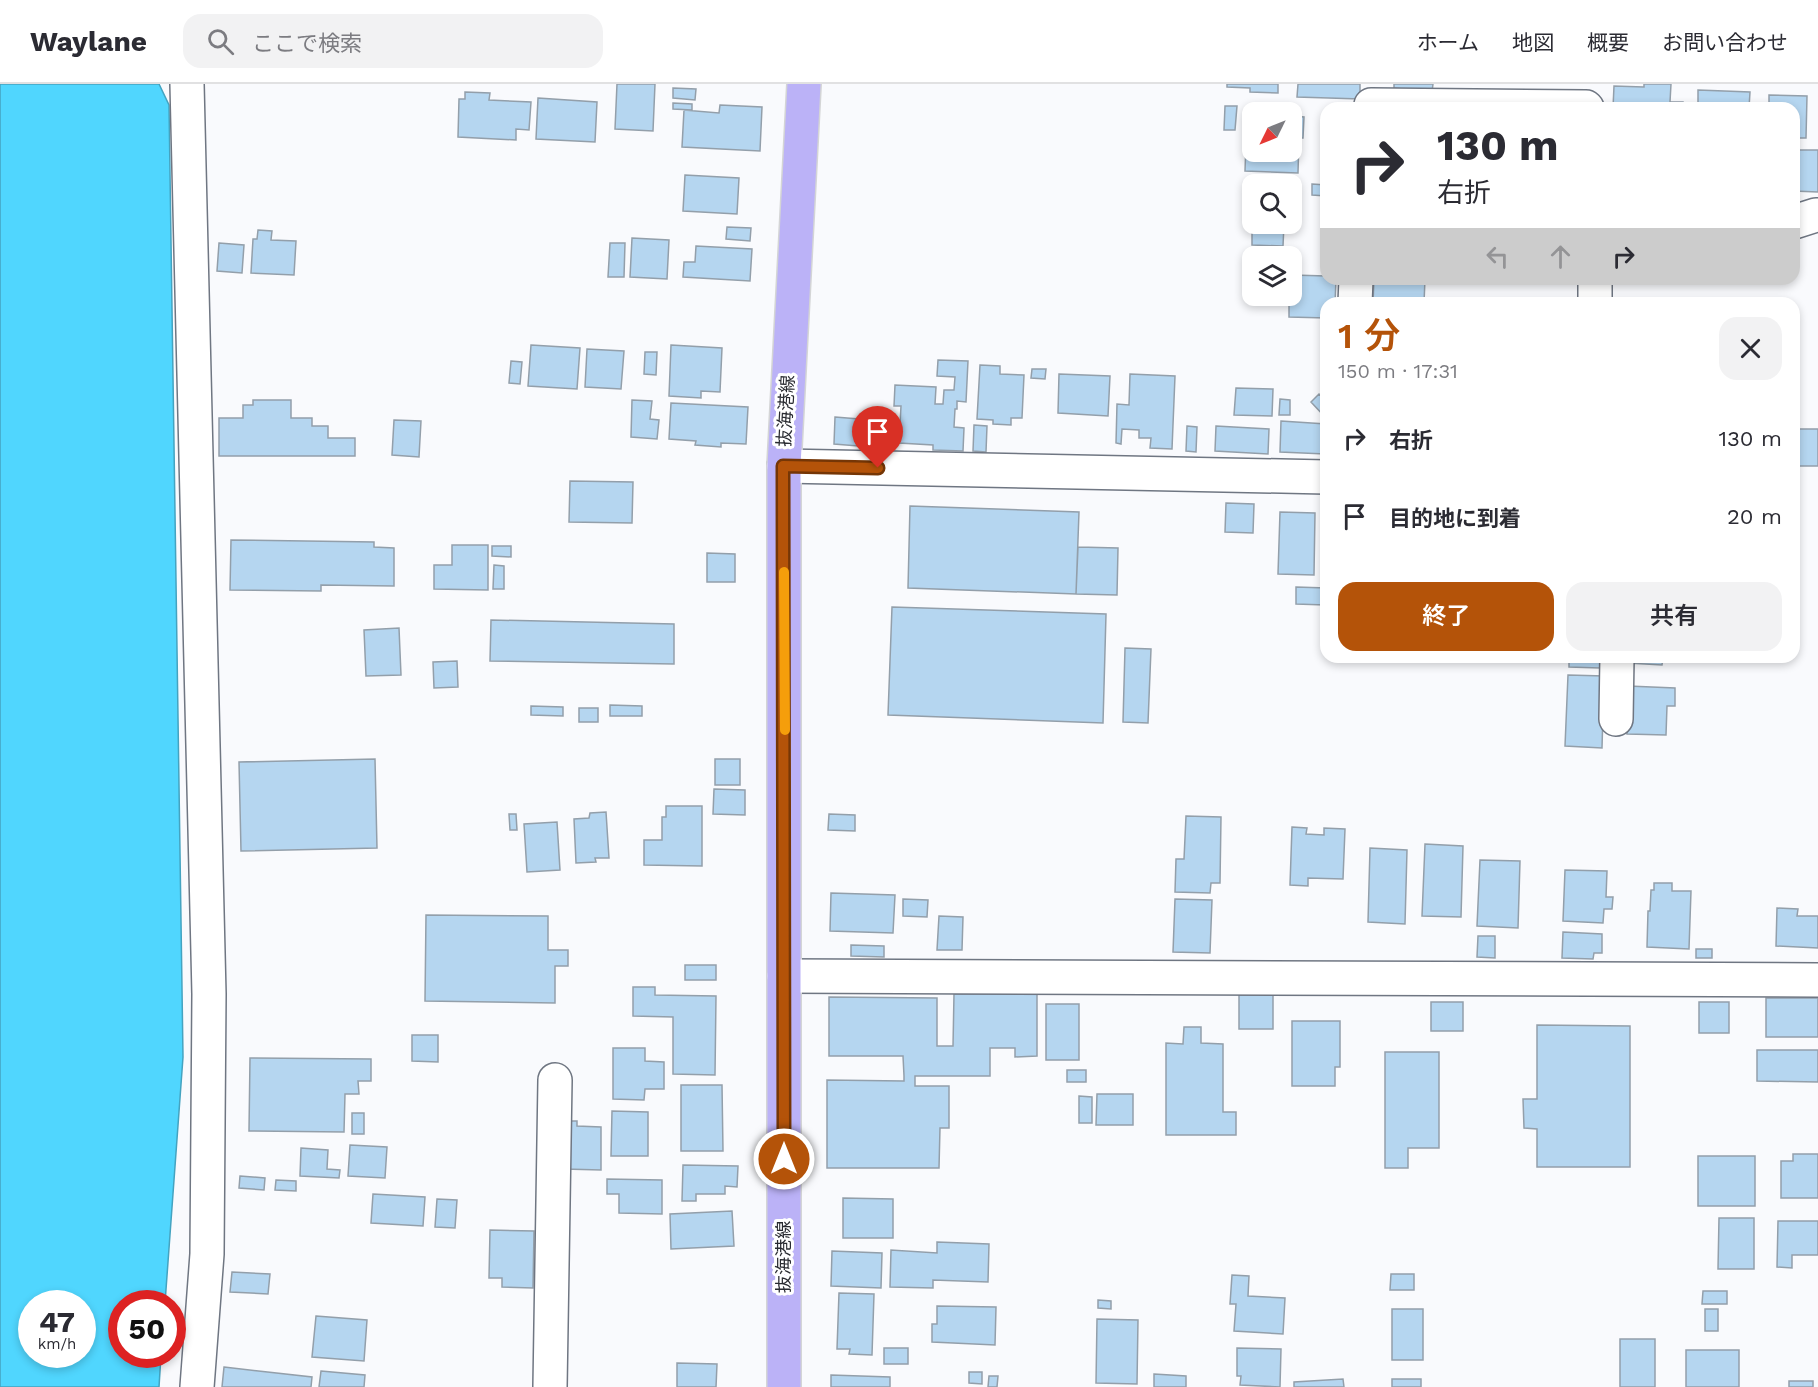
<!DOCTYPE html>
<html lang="ja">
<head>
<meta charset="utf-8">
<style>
	body { margin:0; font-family:"Work Sans","Noto Sans JP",sans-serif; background:#f2f2f3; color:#2b2b33; height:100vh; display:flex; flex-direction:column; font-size:22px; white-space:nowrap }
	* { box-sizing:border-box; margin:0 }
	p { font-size:20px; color:#7c7c81 }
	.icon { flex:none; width:33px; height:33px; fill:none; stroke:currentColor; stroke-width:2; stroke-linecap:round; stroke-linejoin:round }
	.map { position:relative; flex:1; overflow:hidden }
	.details { position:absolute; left:1320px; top:213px; width:480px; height:366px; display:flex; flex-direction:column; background:#fff; border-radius:18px; box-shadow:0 3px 9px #0003 }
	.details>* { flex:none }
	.banner { position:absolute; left:1320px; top:18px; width:480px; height:183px; border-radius:18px; box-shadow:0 3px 9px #0003; background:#fff; color:#2b2b33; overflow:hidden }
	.needle { width:39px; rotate:227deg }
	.controls { position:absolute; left:1242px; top:18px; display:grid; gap:12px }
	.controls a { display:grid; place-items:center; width:60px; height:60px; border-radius:12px; background:#fff; box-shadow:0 3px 9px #0003; font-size:30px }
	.speed { position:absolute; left:18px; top:1206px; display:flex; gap:12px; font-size:30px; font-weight:700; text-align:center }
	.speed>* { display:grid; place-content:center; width:78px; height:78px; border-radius:50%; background:#fff; box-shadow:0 3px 9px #0003; line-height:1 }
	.speed small { font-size:15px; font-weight:400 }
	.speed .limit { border:9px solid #d22; background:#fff; color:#111 }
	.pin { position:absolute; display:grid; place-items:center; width:51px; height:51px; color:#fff; margin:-62px -26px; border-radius:50% 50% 50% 0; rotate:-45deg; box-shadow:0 0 6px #0007 }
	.pin .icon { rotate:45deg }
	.me { position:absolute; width:66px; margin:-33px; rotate:0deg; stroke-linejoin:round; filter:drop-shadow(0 0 4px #0008) }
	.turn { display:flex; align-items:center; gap:21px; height:126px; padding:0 18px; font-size:27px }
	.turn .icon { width:78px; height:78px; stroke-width:2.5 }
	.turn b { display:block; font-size:42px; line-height:51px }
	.lanes { display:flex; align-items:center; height:57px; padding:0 18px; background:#0003; justify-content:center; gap:30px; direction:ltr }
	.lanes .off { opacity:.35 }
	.round { display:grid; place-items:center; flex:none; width:63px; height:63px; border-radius:18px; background:#f2f2f3 }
	.headline { display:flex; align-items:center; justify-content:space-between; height:102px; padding:0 18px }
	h1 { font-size:36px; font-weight:600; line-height:45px; color:#b45309 }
	.cta { display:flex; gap:12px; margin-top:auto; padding:12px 18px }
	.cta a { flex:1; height:69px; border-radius:18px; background:#b45309; color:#fff; font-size:24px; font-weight:600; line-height:69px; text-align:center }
	.cta a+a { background:#f2f2f3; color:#2b2b33 }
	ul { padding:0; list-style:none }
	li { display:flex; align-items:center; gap:18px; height:78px; padding:0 18px }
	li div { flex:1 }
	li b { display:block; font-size:22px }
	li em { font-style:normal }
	header { display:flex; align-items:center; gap:36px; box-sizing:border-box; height:84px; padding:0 30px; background:#fff; border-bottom:2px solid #e1e1e2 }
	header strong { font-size:28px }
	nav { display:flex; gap:33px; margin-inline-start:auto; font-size:21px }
	.search { width:420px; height:54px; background:#f2f2f3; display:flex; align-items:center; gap:15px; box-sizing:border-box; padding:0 21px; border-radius:18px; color:#7c7c81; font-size:22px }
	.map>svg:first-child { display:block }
</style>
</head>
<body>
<header>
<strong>Waylane</strong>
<div class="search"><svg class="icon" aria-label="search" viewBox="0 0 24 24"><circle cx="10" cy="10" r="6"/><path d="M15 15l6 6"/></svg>ここで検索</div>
<nav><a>ホーム</a><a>地図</a><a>概要</a><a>お問い合わせ</a></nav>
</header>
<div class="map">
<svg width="1818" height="1303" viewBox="0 0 1818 1303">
	<rect width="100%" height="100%" fill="#f9fafd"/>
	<path fill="#50d6fe" stroke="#44a3c0" stroke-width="1.5" fill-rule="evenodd" d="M 0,0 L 159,0 L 169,21 L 183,973 L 165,1219 L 122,1220 L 122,1270 L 161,1271 L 159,1303 L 0,1303 ZM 32,1220 L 82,1220 L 82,1270 L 32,1270 Z"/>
	<path fill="#b5d6f0" stroke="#939faa" stroke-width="1.5" d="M 617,0 L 655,0 L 653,47 L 615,45 Z
		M 1227,0 L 1278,0 L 1278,9 L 1250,8 L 1250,4 L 1227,3 Z
		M 1298,0 L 1360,0 L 1360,15 L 1297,13 Z
		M 1394,0 L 1433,0 L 1432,8 L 1394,4 Z
		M 1644,0 L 1671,0 L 1670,18 L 1683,18 L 1683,24 L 1613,24 L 1614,2 L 1644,3 Z
		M 673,4 L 696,5 L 695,16 L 673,14 Z
		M 1698,6 L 1750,8 L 1749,24 L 1698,24 Z
		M 465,8 L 490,9 L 489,16 L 531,18 L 529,46 L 516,45 L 516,56 L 458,53 L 459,15 L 465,15 Z
		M 1769,11 L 1807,12 L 1806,54 L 1794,54 L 1794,24 L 1769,24 Z
		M 538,14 L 597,18 L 595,58 L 536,55 Z
		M 673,19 L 692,20 L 692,26 L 673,25 Z
		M 720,21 L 762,23 L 760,67 L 682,63 L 684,26 L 719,29 Z
		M 1225,22 L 1237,22 L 1235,46 L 1224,46 Z
		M 1247,31 L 1252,31 L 1252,68 L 1292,68 L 1292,32 L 1304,33 L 1303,54 L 1299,54 L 1298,89 L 1245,87 Z
		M 1322,60 L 1326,60 L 1326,89 L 1322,89 Z
		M 1794,66 L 1818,66 L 1818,108 L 1794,107 Z
		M 685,91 L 739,94 L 737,130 L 683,127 Z
		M 1312,100 L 1326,101 L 1326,112 L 1312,111 Z
		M 1252,139 L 1284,140 L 1283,162 L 1252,161 Z
		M 727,143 L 751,144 L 750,157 L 726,155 Z
		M 258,146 L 272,147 L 271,156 L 296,157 L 294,191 L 251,189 L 253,155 L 257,155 Z
		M 632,154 L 669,156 L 667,195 L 630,193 Z
		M 219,159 L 244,161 L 242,189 L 217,187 Z
		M 610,159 L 625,159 L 624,193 L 608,193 Z
		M 696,162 L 752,165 L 750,197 L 683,193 L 684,178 L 695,178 Z
		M 1292,191 L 1326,192 L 1326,195 L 1336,195 L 1335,219 L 1326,219 L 1326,234 L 1289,233 L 1289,212 L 1292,212 Z
		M 1374,195 L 1425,195 L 1424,219 L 1373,219 Z
		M 531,261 L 580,264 L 577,305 L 528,302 Z
		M 671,261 L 722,264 L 720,308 L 701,307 L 701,314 L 669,312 Z
		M 587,265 L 624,267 L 621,305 L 585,303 Z
		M 645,268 L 657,268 L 656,291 L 644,290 Z
		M 938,276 L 968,277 L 966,318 L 957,317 L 957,325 L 955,325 L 954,343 L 964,344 L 963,367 L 933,366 L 933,361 L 899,359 L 901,322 L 894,322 L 895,301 L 936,303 L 935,320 L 943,320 L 944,306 L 954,306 L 955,293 L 937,292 Z
		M 511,277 L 522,278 L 520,300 L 509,299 Z
		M 980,281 L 1000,282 L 1000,290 L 1024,291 L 1022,334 L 1011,334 L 1011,341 L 993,340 L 993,336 L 977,335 Z
		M 1032,285 L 1046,285 L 1045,295 L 1031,294 Z
		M 1059,290 L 1110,292 L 1108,332 L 1058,329 Z
		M 1130,290 L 1175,292 L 1172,365 L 1150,364 L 1151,354 L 1139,354 L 1139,346 L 1122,345 L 1121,360 L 1116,359 L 1117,320 L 1129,321 Z
		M 1236,304 L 1273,305 L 1272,332 L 1234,331 Z
		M 1319,310 L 1326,317 L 1326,334 L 1311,318 Z
		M 1280,315 L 1290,316 L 1290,331 L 1279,331 Z
		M 253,316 L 291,316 L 291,334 L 312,334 L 312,342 L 328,342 L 328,354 L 355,354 L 355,372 L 219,372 L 219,334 L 243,334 L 243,321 L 253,321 Z
		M 632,316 L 652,317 L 650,335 L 659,336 L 657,355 L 631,353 Z
		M 671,319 L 748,323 L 746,360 L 721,359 L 721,363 L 695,361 L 696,357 L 669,355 Z
		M 835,333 L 859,335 L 858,362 L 834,360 Z
		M 394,336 L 421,337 L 419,373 L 392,371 Z
		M 1281,337 L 1326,340 L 1325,370 L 1280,368 Z
		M 974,341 L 987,342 L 986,368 L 973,367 Z
		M 1187,342 L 1197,343 L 1196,368 L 1186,367 Z
		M 1216,342 L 1269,345 L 1268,370 L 1215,367 Z
		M 1794,345 L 1818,345 L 1818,382 L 1794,382 Z
		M 570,397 L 633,398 L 632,439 L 569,438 Z
		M 1226,419 L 1254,420 L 1253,449 L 1225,448 Z
		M 910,422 L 1079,428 L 1076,510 L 908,504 Z
		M 1280,428 L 1315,429 L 1314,491 L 1278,490 Z
		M 231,456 L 374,458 L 374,463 L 394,464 L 394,502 L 321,501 L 321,507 L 230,506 Z
		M 452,461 L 488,461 L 488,506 L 434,505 L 434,481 L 452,481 Z
		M 492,462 L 511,462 L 511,473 L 492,472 Z
		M 1078,463 L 1118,464 L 1117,511 L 1076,510 Z
		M 707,469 L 735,470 L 735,498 L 707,498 Z
		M 494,481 L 504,482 L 504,505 L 493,505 Z
		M 1296,503 L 1326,504 L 1325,521 L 1296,520 Z
		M 892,523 L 1106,530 L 1103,639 L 888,631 Z
		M 491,536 L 674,540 L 674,580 L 490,577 Z
		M 399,544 L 401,591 L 366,592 L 364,546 Z
		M 1125,564 L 1151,565 L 1148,639 L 1123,638 Z
		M 1569,573 L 1601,573 L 1600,584 L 1569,583 Z
		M 1628,573 L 1663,573 L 1662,581 L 1628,579 Z
		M 457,577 L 458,603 L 434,604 L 433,578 Z
		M 1568,591 L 1604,592 L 1602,664 L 1565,662 Z
		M 1628,602 L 1675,604 L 1675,622 L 1667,622 L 1666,651 L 1627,650 Z
		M 610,621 L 642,622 L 642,632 L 610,632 Z
		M 531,622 L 563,623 L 563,632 L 531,631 Z
		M 579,624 L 598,624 L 598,638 L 579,638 Z
		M 375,675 L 377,764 L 241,767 L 239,678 Z
		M 715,675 L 740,675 L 740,701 L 715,701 Z
		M 714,705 L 745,706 L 745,731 L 713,730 Z
		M 666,722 L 702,722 L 702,782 L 644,781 L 644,756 L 662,756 L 662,733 L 666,733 Z
		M 606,728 L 609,774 L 595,774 L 596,778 L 576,779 L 574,735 L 589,734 L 590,729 Z
		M 509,730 L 516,730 L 517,746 L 510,746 Z
		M 829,730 L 855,731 L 855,747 L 828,746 Z
		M 1186,732 L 1221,733 L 1220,799 L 1211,799 L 1210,809 L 1175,808 L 1176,775 L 1184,775 Z
		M 557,738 L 560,786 L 527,788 L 524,740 Z
		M 1292,743 L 1307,744 L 1306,750 L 1324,751 L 1324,744 L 1345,745 L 1343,795 L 1308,794 L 1308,802 L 1290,801 Z
		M 1425,760 L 1463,762 L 1461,833 L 1422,832 Z
		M 1370,764 L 1407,766 L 1405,840 L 1368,838 Z
		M 1480,776 L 1520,777 L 1518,844 L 1477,842 Z
		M 1565,786 L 1607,787 L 1606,813 L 1613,813 L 1612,825 L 1604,825 L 1603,839 L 1563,837 Z
		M 1654,799 L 1672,799 L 1672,807 L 1691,807 L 1689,865 L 1647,863 L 1648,827 L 1650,827 L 1651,806 L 1654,806 Z
		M 831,809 L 895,811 L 893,849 L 830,847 Z
		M 903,815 L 928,816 L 927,833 L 903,832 Z
		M 1175,815 L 1212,816 L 1210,869 L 1173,868 Z
		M 1777,824 L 1798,825 L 1797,832 L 1818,832 L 1818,864 L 1776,862 Z
		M 426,831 L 548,832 L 548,866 L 568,866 L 568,882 L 555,882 L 555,919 L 425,917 Z
		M 939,832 L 963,833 L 962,866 L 937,866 Z
		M 1563,848 L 1602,850 L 1602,869 L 1594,869 L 1593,875 L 1562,874 Z
		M 1478,852 L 1495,852 L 1495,874 L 1477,873 Z
		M 851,861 L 884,862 L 884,873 L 851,872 Z
		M 1696,865 L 1712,865 L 1712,874 L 1696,874 Z
		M 685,881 L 716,881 L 716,896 L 685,896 Z
		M 633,903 L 655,903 L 655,911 L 716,912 L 715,991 L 673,990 L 673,933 L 633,932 Z
		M 954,910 L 1037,910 L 1037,972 L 1015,973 L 1015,964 L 990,964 L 990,992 L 915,992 L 915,1002 L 949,1002 L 949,1044 L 940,1044 L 939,1084 L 827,1084 L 827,996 L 904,997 L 904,992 L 903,972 L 829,972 L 829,913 L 937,914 L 937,962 L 953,962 Z
		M 1239,911 L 1273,911 L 1273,945 L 1239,945 Z
		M 1766,914 L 1818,914 L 1818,953 L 1766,953 Z
		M 1431,918 L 1463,918 L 1463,947 L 1431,947 Z
		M 1699,918 L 1729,918 L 1729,949 L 1699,949 Z
		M 1046,920 L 1079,920 L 1079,976 L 1046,976 Z
		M 1292,937 L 1340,937 L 1340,983 L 1335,983 L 1335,1002 L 1292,1002 Z
		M 1537,941 L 1630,942 L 1630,1083 L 1537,1083 L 1537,1045 L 1524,1044 L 1523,1015 L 1537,1015 Z
		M 1184,943 L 1201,943 L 1201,959 L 1223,960 L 1223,1028 L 1236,1028 L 1236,1051 L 1166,1051 L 1166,959 L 1183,960 Z
		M 412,951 L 438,951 L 438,978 L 412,977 Z
		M 613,964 L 645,964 L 645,977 L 664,978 L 664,1005 L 645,1005 L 644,1016 L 613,1015 Z
		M 1757,966 L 1818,966 L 1818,998 L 1757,997 Z
		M 1385,968 L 1439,968 L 1439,1064 L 1408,1064 L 1408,1084 L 1385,1084 Z
		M 250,974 L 371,975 L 371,997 L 358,997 L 359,1010 L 345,1010 L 344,1048 L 249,1047 Z
		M 1067,986 L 1086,986 L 1086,998 L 1067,998 Z
		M 681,1001 L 722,1001 L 723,1067 L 681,1067 Z
		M 1097,1010 L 1133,1010 L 1133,1041 L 1096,1041 Z
		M 1079,1012 L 1092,1013 L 1092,1039 L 1079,1039 Z
		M 612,1027 L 648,1028 L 648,1072 L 611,1072 Z
		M 352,1029 L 364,1029 L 364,1050 L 352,1050 Z
		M 564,1037 L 577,1037 L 577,1042 L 601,1043 L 601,1086 L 564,1085 Z
		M 350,1061 L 387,1063 L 385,1094 L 348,1092 Z
		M 301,1064 L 328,1066 L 327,1085 L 340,1086 L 339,1094 L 300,1092 Z
		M 1793,1070 L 1818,1070 L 1818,1114 L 1781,1114 L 1781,1077 L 1793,1077 Z
		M 1698,1072 L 1755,1072 L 1755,1122 L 1698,1122 Z
		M 683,1081 L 738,1082 L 737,1103 L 725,1102 L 725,1110 L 696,1110 L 696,1117 L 682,1117 Z
		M 240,1092 L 265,1094 L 264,1106 L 239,1104 Z
		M 607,1095 L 662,1096 L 662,1130 L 619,1129 L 619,1110 L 607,1110 Z
		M 276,1096 L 296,1097 L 296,1107 L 275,1106 Z
		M 373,1110 L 425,1113 L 423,1142 L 371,1139 Z
		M 843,1114 L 893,1115 L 893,1154 L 843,1154 Z
		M 437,1115 L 457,1116 L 455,1144 L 435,1143 Z
		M 732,1127 L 734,1162 L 671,1165 L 670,1130 Z
		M 1719,1134 L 1754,1134 L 1754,1185 L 1718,1185 Z
		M 1778,1137 L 1818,1137 L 1818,1171 L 1792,1171 L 1792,1184 L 1777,1183 Z
		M 490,1146 L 534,1147 L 533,1204 L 502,1203 L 502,1194 L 489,1194 Z
		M 937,1158 L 989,1160 L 988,1198 L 933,1196 L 933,1204 L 890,1203 L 891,1166 L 937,1169 Z
		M 832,1167 L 882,1169 L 881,1204 L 831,1202 Z
		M 232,1188 L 270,1190 L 268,1210 L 230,1208 Z
		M 1391,1190 L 1414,1190 L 1414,1206 L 1390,1206 Z
		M 1232,1191 L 1249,1192 L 1248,1212 L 1285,1214 L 1283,1250 L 1234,1247 L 1236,1220 L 1230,1220 Z
		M 1703,1207 L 1727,1207 L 1727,1220 L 1702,1220 Z
		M 839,1209 L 874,1210 L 872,1271 L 849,1270 L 850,1265 L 837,1265 Z
		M 1098,1216 L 1111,1217 L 1111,1225 L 1098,1224 Z
		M 937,1222 L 996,1223 L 995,1261 L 932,1258 L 932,1240 L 937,1240 Z
		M 1392,1225 L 1423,1225 L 1423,1276 L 1392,1276 Z
		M 1705,1225 L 1718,1225 L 1718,1247 L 1705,1247 Z
		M 316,1232 L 367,1236 L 364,1277 L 312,1273 Z
		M 1097,1235 L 1138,1236 L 1137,1300 L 1096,1299 Z
		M 1620,1255 L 1655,1255 L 1655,1303 L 1620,1303 Z
		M 884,1264 L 908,1264 L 908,1280 L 884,1280 Z
		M 1237,1264 L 1281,1265 L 1280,1303 L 1240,1301 L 1241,1292 L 1237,1292 Z
		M 1686,1266 L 1739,1266 L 1739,1303 L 1686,1303 Z
		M 677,1279 L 717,1280 L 716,1303 L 677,1303 Z
		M 224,1283 L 312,1293 L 311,1303 L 222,1303 Z
		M 321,1287 L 365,1291 L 364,1303 L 319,1303 Z
		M 969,1288 L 982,1288 L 982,1300 L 969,1299 Z
		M 1154,1290 L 1186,1292 L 1186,1303 L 1154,1303 Z
		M 831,1291 L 890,1293 L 890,1303 L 831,1303 Z
		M 989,1292 L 998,1292 L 997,1303 L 988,1303 Z
		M 1343,1295 L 1344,1303 L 1294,1303 L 1294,1298 Z
		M 1392,1295 L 1421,1295 L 1421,1303 L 1392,1303 Z
		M 1789,1297 L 1813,1297 L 1813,1303 L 1789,1303 Z"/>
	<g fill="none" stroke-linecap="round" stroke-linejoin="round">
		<defs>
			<path id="minor" d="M 187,0 L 209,910 L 207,1170 L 197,1303
				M 1371,21 L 1586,23 L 1587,24
				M 1794,138 L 1816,131
				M 1355,219 L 1356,195
				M 1595,219 L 1595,195
				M 784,382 L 1326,393
				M 1616,635 L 1617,573
				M 784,892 L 1818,896
				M 550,1303 L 555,996"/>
			<path id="major" d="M 784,1303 L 784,382 L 804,0"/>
		</defs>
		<use href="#minor" stroke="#6f7682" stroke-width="36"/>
		<use href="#major" stroke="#d4d5d6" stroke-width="36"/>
		<use href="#minor" stroke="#fff" stroke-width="33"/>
		<use href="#major" stroke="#bbb2f7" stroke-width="33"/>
	</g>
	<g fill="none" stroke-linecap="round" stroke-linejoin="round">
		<defs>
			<path id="route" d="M 784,1075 L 783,382 L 878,384"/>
		</defs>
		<use href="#route" stroke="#753606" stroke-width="15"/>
		<use href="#route" stroke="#b45309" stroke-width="10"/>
		<path stroke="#f59e0b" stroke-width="10" d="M 784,488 L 785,646"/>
	</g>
	<g text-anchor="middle" stroke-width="6" stroke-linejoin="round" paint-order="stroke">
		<g font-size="18" fill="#292b31" stroke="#fff">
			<text transform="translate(786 327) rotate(-87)" y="6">抜海港線</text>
			<text transform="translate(784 1173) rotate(-90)" y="6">抜海港線</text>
		</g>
	</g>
</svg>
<div class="controls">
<a><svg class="needle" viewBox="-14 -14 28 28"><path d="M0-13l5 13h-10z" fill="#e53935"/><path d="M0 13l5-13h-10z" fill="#7c7c81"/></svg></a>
<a><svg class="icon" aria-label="search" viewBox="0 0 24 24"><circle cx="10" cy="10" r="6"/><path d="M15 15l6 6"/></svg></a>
<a><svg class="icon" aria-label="layers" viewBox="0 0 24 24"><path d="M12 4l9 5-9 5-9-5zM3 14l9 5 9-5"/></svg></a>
</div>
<div class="speed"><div>47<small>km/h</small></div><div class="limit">50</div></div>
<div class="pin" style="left:878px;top:384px;background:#d93025"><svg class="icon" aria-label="arrive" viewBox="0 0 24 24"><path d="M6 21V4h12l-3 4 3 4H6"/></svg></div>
<svg class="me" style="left:784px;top:1075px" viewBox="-20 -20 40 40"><circle r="17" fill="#b45309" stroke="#fff" stroke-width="3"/><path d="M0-11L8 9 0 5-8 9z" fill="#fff"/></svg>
<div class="banner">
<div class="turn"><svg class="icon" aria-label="right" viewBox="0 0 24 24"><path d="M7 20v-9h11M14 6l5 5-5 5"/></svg><div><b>130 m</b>右折</div></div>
<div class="lanes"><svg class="icon off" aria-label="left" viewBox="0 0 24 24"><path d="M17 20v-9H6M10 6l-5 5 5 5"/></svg><svg class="icon off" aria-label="ahead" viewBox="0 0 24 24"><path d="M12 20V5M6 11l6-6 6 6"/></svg><svg class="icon" aria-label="right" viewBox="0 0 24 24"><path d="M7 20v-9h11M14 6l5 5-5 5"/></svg></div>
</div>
<section class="details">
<div class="headline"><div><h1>1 分</h1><p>150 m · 17:31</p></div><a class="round"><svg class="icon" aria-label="close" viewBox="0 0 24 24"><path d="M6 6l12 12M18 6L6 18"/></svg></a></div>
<ul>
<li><svg class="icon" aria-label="right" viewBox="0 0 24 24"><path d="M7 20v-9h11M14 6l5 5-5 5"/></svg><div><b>右折</b></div><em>130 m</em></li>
<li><svg class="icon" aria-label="arrive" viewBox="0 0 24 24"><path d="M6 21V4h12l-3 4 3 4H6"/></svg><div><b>目的地に到着</b></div><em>20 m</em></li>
</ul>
<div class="cta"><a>終了</a><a>共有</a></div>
</section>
</div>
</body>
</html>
